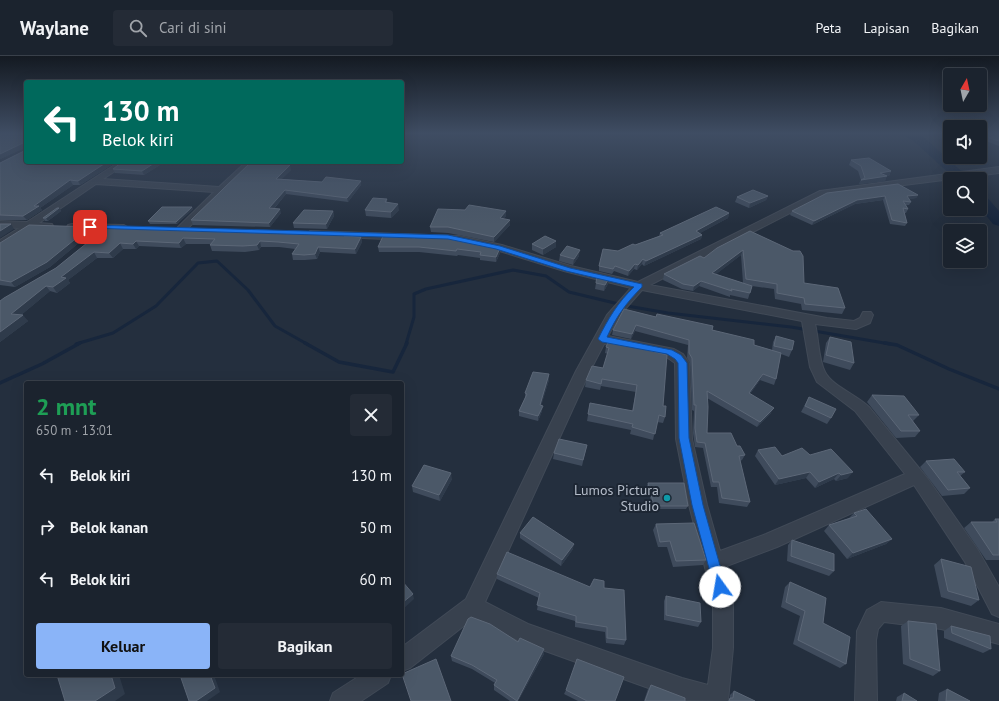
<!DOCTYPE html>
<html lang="id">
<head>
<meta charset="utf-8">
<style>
	body { margin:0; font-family:"PT Sans",sans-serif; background:#242b36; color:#f1f3f6; height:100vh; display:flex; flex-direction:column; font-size:15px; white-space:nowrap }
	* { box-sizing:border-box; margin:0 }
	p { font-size:13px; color:#a0a4aa }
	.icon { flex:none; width:22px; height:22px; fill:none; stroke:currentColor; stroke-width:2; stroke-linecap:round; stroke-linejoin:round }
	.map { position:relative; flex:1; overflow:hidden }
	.drawer { position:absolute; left:24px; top:325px; width:380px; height:296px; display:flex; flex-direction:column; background:#1b232e; border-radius:4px; box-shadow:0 4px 16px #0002,0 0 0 1px #39404a }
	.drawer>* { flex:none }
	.banner { position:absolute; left:24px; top:24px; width:380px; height:84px; border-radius:4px; box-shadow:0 4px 16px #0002,0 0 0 1px #39404a; background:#00695c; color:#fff; overflow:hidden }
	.needle { width:26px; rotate:9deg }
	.buttons { position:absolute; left:943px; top:12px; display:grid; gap:8px }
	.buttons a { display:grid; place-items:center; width:44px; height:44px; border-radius:4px; background:#1b232e; box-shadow:0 4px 16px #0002,0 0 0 1px #39404a; font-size:20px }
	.pin { position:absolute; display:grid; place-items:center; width:34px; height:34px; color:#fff; margin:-17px; border-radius:8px; box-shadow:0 2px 6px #0006 }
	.me { position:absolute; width:44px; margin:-22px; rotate:347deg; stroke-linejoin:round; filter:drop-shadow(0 0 3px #0008) }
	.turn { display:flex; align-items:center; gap:14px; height:84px; padding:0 12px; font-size:18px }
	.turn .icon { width:52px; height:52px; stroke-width:2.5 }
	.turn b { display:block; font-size:28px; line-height:34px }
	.round { display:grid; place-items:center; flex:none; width:42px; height:42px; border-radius:4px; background:#242b36 }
	.headline { display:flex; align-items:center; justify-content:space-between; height:68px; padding:0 12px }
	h1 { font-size:24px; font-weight:600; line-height:30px; color:#1e9e55 }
	.cta { display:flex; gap:8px; margin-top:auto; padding:8px 12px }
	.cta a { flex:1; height:46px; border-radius:4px; background:#8ab4f8; color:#111; font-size:16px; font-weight:600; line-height:46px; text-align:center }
	.cta a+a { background:#242b36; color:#f1f3f6 }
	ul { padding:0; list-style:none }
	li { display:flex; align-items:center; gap:12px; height:52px; padding:0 12px }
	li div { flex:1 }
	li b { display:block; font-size:15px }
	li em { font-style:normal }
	header { display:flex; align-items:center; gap:24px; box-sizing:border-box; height:56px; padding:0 20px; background:#1b232e; border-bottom:1px solid #39404a }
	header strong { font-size:19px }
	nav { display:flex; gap:22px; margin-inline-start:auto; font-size:14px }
	.search { width:280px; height:36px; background:#242b36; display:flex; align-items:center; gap:10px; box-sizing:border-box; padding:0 14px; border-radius:4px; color:#a0a4aa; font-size:15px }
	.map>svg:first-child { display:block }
</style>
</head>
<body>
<header>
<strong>Waylane</strong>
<div class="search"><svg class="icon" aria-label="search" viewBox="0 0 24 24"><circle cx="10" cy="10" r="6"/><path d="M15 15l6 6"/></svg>Cari di sini</div>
<nav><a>Peta</a><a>Lapisan</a><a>Bagikan</a></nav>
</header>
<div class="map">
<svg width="999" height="645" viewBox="0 0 999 645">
	<rect width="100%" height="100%" fill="#242f3e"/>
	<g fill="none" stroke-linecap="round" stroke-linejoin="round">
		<path stroke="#17263c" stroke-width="3" d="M 76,288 L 113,277 L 156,250 L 198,207 L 217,205 L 248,234 L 275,270 L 307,288
			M 406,288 L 414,261 L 414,238 L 426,233 L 513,214 L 546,220 L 569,236 L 627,250 L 668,257 L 791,271 L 890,288"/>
		<path stroke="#17263c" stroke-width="3.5" d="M 305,287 L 339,306 L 393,316 L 407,287
			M 885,287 L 897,289 L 949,313 L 999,333
			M 0,327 L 42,308 L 80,287"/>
		<path fill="#17263c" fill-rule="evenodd" d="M 901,77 L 917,77 L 925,82 L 970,123 L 955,123 L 917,88 Z
			M 980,138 L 985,139 L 999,155 L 999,170 L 993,168 L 980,152 Z"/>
		<defs>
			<path id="minor" d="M 119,106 L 129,106 L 103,123 L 219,131 L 246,106 L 255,106 L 184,176 L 180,177 L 175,174 L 214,136 L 96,128 L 39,167 L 52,168 L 53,170 L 52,172 L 31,172 L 0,192 L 0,184 L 19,172 L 0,171 L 0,165 L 27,166 Z
				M 999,111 L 999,117 L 825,139 L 650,229 L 827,262 L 854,265 L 860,262 L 863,256 L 871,256 L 873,259 L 870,267 L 856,273 L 815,268 C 819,283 818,302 825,316 C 832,330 857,339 869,351 L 928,423 L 978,494 L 999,531 L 999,561 L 992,558 L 965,506 L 914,429 L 777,491 L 724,511 L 733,543 L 733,592 L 728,645 L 682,644 L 523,587 L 474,562 L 410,612 L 402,615 L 402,591 L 466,543 L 576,315 L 607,259 L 631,232 L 564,215 L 496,194 L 459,186 L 314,180 L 310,179 L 309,177 L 310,175 L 459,180 L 502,189 L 571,210 L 638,226 L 820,135 ZM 642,234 L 802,265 L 810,311 L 817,326 L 855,355 L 905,418 L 766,478 L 720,495 L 707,449 L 692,383 L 689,307 L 683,298 L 674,293 L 608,280 L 619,260 ZM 604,288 L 665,300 L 675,307 L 676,383 L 689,449 L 713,543 L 713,592 L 708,629 L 682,622 L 528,568 L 485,546 L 590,315 Z
				M 72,168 L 124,169 L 129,172 L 124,175 L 68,173 L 67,171 L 68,169 Z
				M 881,546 L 941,552 L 999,568 L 999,588 L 941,573 L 884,566 L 878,573 L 876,584 L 877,645 L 855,645 L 857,575 L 867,554 Z
				M 361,619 L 391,619 L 388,627 L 361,645 L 330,645 L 333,637 Z"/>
		</defs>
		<use href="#minor" stroke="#414a57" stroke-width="2"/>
		<use href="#minor" fill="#38414e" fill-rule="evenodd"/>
	</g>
	<path fill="#3f4b5c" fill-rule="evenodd" d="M 0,77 L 116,106 L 80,129 L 73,129 L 40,152 L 42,154 L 27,164 L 0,164 L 0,107 L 24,95 L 24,92 L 0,103 Z
		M 980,77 L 999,77 L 999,90 L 986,85 L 988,83 L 980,80 Z
		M 851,104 L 891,115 L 889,120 L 886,120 L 885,125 L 859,128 L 861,124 L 858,115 L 849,109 Z
		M 122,106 L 171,106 L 169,108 L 163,107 L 144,119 L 115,117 L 113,113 Z
		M 251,106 L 276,106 L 276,107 L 271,107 L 291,114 L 281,123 L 361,129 L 348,146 L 286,138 L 274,153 L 281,157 L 270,171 L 193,169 L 191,164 Z
		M 827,137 L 918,139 L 916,142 L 909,143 L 911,146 L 909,149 L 906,149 L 908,153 L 906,157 L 904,157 L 907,167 L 905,170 L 890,168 L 883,144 L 855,148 L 812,169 L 790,159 L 792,155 Z
		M 768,140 L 766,144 L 749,152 L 735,146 L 737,141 Z
		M 387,143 L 387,146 L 399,154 L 391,162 L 366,160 L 365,154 Z
		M 192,151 L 193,153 L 177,168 L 150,168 L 148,165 Z
		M 59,152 L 61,155 L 48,165 L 45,165 L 43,162 Z
		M 333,155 L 334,160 L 327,173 L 294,172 L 293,167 Z
		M 729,157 L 728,162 L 700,177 L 702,179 L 701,183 L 644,210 L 642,208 L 637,214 L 634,213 L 628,220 L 614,215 L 612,218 L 599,215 L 599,210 L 618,195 L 635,189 L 659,180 L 660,177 Z
		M 506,160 L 503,163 L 510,169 L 494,186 L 448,177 L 431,176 L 430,171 Z
		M 108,170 L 345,178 L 346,180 L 361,181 L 362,186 L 356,198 L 320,196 L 317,203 L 305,204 L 293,204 L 292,198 L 295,193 L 279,191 L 261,191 L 259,194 L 245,196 L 212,195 L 210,189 L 211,188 L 186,188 L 181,192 L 139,190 L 136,193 L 123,193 L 113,202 L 97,202 L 68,224 L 70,227 L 57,237 L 50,235 L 21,259 L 28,265 L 0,286 L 0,245 L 56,212 Z
		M 93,175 L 50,211 L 15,231 L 0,229 L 0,187 Z
		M 750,175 L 804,227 L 845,252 L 842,258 L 802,254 L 801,248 L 775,243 L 774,233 L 752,230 L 748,243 L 730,239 L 730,241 L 699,230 L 693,235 L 682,233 L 663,224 L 664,218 L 704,202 ZM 741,199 L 743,227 L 716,218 Z
		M 384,178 L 500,197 L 496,206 L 480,204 L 480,202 L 458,199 L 457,200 L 419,196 L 379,196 L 378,191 Z
		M 532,188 L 556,191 L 543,199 L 532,194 Z
		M 560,199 L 579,200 L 573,209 L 559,205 Z
		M 609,222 L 608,228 L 604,235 L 595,233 L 596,227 Z
		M 656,261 L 712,274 L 754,289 L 772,294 L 773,286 L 776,280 L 792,294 L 789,301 L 781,298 L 776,323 L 774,329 L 760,324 L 750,338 L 771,357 L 757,371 L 707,342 L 707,377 L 737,390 L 745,399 L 742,404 L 740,405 L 750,446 L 747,451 L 719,447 L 717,431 L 711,431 L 703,392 L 695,391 L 693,377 L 694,355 L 692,354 L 690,307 L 687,302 L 688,289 L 635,275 L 631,283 L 612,279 L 613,274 Z
		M 830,281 L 854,307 L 850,314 L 823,306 L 826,287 Z
		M 609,284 L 663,350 L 665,361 L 663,367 L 657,366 L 653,384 L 630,378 L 631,374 L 587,365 L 590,347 L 632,355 L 636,336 L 601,330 L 600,334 L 585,331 L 586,324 L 603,312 L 608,298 L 605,297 L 606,291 Z
		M 549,318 L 549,324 L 541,349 L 542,355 L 538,365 L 519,360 L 519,355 L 525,342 L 525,337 Z
		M 872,339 L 919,359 L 913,365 L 920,375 L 915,381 L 896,382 L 867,346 Z
		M 809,341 L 831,362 L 827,368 L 801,356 Z
		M 587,389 L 582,410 L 553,403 L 554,397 Z
		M 758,394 L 782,400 L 810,399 L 848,422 L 836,425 L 834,423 L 815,432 L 806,422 L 775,429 L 755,400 Z
		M 926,405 L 965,416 L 960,420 L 970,432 L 964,438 L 942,440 L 920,411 Z
		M 452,423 L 440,445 L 413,436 L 412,430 Z
		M 648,427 L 688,450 L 686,453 L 653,453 L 647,430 Z
		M 854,457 L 892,483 L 886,488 L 847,503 L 824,475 L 829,469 L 849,462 Z
		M 995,463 L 999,463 L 999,504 L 986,504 L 964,472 L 971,466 L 992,466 Z
		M 656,468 L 706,504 L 703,509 L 673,511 L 667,491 L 658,491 L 653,474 Z
		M 520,477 L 573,493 L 561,510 L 520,482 Z
		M 792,484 L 834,515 L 829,520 L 787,505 L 788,489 Z
		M 941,503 L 979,544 L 971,550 L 941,541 L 934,509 Z
		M 497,518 L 590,531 L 604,532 L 626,584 L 624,589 L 606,587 L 605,576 L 575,571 L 575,565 L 537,554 L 539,542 L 497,523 Z
		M 790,526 L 823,567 L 846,608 L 840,612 L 793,588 L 800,560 L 781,551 L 785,531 Z
		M 666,540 L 701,566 L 698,571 L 664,564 L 664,545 Z
		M 908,565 L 940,615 L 933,620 L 903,608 L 901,570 Z
		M 951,570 L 991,593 L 983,597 L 944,582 L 944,575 Z
		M 518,586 L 544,598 L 518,645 L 510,645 L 494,634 L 494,629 L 495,627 L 472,613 L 452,605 L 451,600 Z
		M 651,629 L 685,645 L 644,645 L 648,633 Z
		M 947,633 L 970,645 L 938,645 L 939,637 Z
		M 566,634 L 615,645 L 578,645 L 564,638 Z
		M 734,635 L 755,645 L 727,645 L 730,643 L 730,639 Z
		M 904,637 L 917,645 L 896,645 L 897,641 Z"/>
	<path fill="#2f3b4b" d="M 23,87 L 25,92 L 0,103 L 0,98 Z
		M 107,106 L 116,106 L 80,129 L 78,125 Z
		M 156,106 L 162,106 L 163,107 L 144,119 L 142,115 Z
		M 290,109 L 291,114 L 278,127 L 276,123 Z
		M 891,115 L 889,120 L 878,121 L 880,117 Z
		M 887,120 L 885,125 L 859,128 L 861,124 Z
		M 70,124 L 73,129 L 40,152 L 42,154 L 27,164 L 23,160 L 34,150 Z
		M 361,125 L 361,129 L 348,146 L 347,142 Z
		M 285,134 L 286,138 L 270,157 L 269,152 Z
		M 918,139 L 916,142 L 905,144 L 907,140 Z
		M 768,140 L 766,144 L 749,152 L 750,147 Z
		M 885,140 L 883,144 L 855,148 L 812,169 L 814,165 L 857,144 Z
		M 398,148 L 399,154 L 391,162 L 391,156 Z
		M 192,151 L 193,153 L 177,168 L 176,166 Z
		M 59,152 L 61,155 L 48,165 L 46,162 Z
		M 280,153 L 281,157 L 270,171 L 269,167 Z
		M 333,155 L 334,160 L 327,173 L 326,168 Z
		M 506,155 L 506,160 L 500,167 L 500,162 Z
		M 729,157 L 728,162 L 695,180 L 696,175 Z
		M 510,164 L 510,169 L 494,186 L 494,181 Z
		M 11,168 L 14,173 L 0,182 L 0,175 Z
		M 90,171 L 93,175 L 50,211 L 15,231 L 11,226 Z
		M 702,179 L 701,183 L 644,210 L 646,205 Z
		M 361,181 L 362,186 L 356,198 L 355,193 Z
		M 183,182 L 186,188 L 181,192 L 179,187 Z
		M 136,185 L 139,190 L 136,193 L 133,188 Z
		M 260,185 L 261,191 L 259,194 L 257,189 Z
		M 556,185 L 556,191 L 543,199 L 543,193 Z
		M 120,187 L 123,193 L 113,202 L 109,197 Z
		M 318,191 L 320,196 L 317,203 L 315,198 Z
		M 500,192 L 500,197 L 496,206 L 496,201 Z
		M 580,194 L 579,200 L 573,209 L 574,203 Z
		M 743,194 L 741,199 L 710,223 L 712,217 Z
		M 94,196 L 97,202 L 68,224 L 70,227 L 57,237 L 53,231 L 61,221 Z
		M 643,203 L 642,208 L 637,214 L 638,209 Z
		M 635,208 L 634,213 L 628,220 L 629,215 Z
		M 609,222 L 608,228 L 604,235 L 605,229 Z
		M 701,225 L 699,230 L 693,235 L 694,230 Z
		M 46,230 L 50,235 L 15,264 L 11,258 Z
		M 23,259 L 28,265 L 0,286 L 0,276 Z
		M 636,269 L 635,275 L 631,283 L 632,278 Z
		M 549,318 L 549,324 L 540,354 L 540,349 Z
		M 763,318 L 760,324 L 747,342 L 749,337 Z
		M 543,350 L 542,355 L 538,365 L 538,360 Z
		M 774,352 L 771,357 L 757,371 L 760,366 Z
		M 810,416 L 806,422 L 775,429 L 779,423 Z
		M 853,416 L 848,422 L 836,425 L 841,419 Z
		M 451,417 L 452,423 L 440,445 L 439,439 Z
		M 839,417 L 834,423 L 815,432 L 819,426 Z
		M 892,483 L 886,488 L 847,503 L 853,497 Z
		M 574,488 L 573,493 L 561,510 L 562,504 Z
		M 413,538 L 414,543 L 402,554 L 402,547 Z
		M 544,593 L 544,598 L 518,645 L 517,645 Z
		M 111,619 L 119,619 L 125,638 L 115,645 L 95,645 Z
		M 210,619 L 214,619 L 220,636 L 207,645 L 196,645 Z"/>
	<path fill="#4b5868" stroke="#5c6777" d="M 0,77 L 26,77 L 26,106 L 107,106 L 78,125 L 70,124 L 34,150 L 39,150 L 23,160 L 0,159 L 0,107 L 24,95 L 25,89 L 23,87 L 0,98 Z
		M 985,77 L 999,77 L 999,85 L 989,82 L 993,81 Z
		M 869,102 L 891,115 L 880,117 L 887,120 L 861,124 L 865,122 L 861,110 L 851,104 Z
		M 122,106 L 156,106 L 142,115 L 113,113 Z
		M 251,106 L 267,106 L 290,109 L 276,123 L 322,126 L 326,121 L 361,125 L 347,142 L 285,134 L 269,152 L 280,153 L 269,167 L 191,164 Z
		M 898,128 L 918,139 L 907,140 L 911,146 L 903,145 L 908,153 L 903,152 L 907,167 L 892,164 L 885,140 L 857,144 L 814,165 L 792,155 L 827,137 Z
		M 753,134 L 768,140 L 750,147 L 737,141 Z
		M 373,142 L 387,143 L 385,146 L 398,148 L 391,156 L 365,154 Z
		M 469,149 L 506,155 L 500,162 L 510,164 L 494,181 L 448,171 L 430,171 L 438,153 L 465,154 Z
		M 162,151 L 192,151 L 176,166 L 148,165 Z
		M 716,151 L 729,157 L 696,175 L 702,179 L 646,205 L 643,203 L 638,209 L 635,208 L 629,215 L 615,210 L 613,213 L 599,210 L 603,193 L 618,195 L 633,188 L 635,189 L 663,179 L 660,177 Z
		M 57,152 L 59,152 L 46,162 L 43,162 Z
		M 304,154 L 333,155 L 326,168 L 293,167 Z
		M 0,168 L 11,168 L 0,175 Z
		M 29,169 L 90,171 L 47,206 L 11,226 L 0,224 L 0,187 Z
		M 108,170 L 328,177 L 345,178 L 344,180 L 361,181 L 355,193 L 318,191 L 315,198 L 304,199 L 292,198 L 299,188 L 278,186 L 260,185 L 257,189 L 243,190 L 210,189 L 215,183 L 183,182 L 179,187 L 136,185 L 133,188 L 120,187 L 109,197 L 94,196 L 61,221 L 66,222 L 53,231 L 46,230 L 11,258 L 23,259 L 0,276 L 0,245 L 4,242 L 56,212 Z
		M 750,175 L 793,195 L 800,195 L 803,200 L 804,227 L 838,232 L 845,252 L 805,248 L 804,242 L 777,237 L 777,228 L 746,223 L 743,194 L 712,217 L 752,230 L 750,237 L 731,233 L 732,235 L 701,225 L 694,230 L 683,228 L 664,218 L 700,200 L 704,202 L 717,192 Z
		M 384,178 L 415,182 L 416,179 L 447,180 L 500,192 L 496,201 L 480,199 L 481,196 L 457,193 L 456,195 L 419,191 L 378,191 Z
		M 545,180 L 556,185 L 543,193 L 532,188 Z
		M 567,190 L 580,194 L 574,203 L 560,199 Z
		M 597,219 L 609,222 L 605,229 L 596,227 Z
		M 624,253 L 656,261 L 657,258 L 713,270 L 712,274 L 754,284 L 754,289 L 781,297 L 776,323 L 763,318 L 749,337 L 774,352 L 760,366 L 707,335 L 708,351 L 707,377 L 731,377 L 737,390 L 740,390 L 745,399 L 739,400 L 750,446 L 722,442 L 719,426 L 713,426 L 705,387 L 697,386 L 695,372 L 696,349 L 694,349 L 692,302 L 689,297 L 689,284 L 636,269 L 632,278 L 613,274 Z
		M 776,280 L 794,285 L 792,294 L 774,290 Z
		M 830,281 L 851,286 L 854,307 L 826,299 Z
		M 609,284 L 667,299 L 663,350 L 666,350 L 665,361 L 659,359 L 655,378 L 632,371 L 633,368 L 588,358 L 590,347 L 633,355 L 637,329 L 602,323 L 601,328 L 586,324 L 592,310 L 603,312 L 609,292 L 606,291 Z
		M 533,316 L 549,318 L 540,349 L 543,350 L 538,360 L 519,355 L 527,338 L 525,337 Z
		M 872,339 L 904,340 L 919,359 L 908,359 L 920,375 L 901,375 Z
		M 809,341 L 836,353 L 831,362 L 805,350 Z
		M 559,383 L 587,389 L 583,404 L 554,397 Z
		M 775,391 L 782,400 L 802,392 L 810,399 L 831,393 L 853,416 L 841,419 L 839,417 L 819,426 L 810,416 L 779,423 L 758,394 Z
		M 954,403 L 965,416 L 957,416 L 970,432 L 948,434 L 926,405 Z
		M 424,409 L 451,417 L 439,439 L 412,430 Z
		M 648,427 L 684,427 L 688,450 L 654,450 Z
		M 866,453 L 892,483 L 853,497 L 829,469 L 857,460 L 854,457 Z
		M 533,461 L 574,488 L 562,504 L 520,477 Z
		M 995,463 L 999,463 L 999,499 L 993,499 L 971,466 L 997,466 Z
		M 694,467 L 706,504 L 676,505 L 670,485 L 660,486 L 656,468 Z
		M 792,484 L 834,498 L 834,515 L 791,500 Z
		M 507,496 L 590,531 L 594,523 L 604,525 L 604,532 L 624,534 L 626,584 L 607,582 L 607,571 L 576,566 L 576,560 L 537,549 L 540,537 L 497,518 Z
		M 941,503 L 971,511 L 979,544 L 948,535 Z
		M 402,525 L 413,538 L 402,547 Z
		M 790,526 L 826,542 L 823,567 L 850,581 L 846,608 L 798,584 L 805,555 L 786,546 Z
		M 666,540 L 700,547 L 701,566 L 666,559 Z
		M 471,561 L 490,568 L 518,586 L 520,582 L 544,593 L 517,645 L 494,629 L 497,624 L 472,609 L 451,600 L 468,563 Z
		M 908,565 L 936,568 L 940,615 L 910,603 Z
		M 951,570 L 990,580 L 991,593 L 952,577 Z
		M 436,603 L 451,645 L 411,645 L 402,618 Z
		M 577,603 L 624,621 L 615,645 L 587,645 L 566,634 Z
		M 57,619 L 111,619 L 115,632 L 95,645 L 65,645 Z
		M 180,619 L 210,619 L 215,632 L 196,645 L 189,645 Z
		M 651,629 L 685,642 L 685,645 L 645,645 Z
		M 947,633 L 970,645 L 946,645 Z
		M 734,635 L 755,645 L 729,645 L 730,642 L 733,642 Z
		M 904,637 L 917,645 L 902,645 Z"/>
	<linearGradient id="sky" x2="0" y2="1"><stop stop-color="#141a22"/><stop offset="0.46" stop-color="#3f4d63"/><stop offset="1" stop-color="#3f4d63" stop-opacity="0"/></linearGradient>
	<rect width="999" height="168" fill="url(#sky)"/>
	<path fill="#1a73e8" stroke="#114b97" d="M 90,169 L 448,179 L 500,190 L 570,212 L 642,228 L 642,231 C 626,247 616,261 607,281 L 672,294 L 681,299 L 687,307 L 689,382 L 703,449 L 726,531 L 725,535 L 720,537 L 716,535 L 714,531 L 692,449 L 679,382 L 678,307 L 675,303 L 667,298 L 602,286 L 598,283 C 608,263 618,246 634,231 L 566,215 L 496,193 L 448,183 L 88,172 L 88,170 Z"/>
	<circle fill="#0f9aa8" stroke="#1d2633" stroke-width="1.5" cx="667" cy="442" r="4"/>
	<g text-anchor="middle" stroke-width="4" stroke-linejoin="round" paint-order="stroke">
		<g font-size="14" fill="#b4bcc9" stroke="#1d2633" text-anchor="end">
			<text x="659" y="439">Lumos Pictura<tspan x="659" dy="16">Studio</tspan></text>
		</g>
	</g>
</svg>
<div class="buttons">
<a><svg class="needle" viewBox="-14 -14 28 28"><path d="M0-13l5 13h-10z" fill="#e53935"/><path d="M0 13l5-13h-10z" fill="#a0a4aa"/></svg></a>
<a><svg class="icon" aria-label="sound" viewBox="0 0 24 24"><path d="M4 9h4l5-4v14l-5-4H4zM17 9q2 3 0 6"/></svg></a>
<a><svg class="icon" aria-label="search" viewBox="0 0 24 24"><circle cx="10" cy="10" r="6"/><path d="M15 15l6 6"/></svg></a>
<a><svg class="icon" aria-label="layers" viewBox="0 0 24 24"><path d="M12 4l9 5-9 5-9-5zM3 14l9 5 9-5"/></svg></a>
</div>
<div class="pin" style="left:90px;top:171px;background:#d93025"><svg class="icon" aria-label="arrive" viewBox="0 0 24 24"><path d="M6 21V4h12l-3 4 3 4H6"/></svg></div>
<svg class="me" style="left:720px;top:531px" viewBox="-20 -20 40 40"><circle r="19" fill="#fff"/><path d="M0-13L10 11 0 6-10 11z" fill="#1a73e8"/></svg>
<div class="banner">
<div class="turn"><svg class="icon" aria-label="left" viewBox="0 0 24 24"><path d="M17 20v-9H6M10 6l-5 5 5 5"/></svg><div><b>130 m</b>Belok kiri</div></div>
</div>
<section class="drawer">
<div class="headline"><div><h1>2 mnt</h1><p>650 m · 13:01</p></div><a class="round"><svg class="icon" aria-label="close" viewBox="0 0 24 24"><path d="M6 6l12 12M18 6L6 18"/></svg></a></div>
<ul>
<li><svg class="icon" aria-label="left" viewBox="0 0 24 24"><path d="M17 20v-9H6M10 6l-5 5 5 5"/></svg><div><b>Belok kiri</b></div><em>130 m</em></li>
<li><svg class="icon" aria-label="right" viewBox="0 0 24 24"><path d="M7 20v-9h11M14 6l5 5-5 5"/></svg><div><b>Belok kanan</b></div><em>50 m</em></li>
<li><svg class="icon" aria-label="left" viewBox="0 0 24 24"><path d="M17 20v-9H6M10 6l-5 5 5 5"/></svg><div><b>Belok kiri</b></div><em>60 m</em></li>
</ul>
<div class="cta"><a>Keluar</a><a>Bagikan</a></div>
</section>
</div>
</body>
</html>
